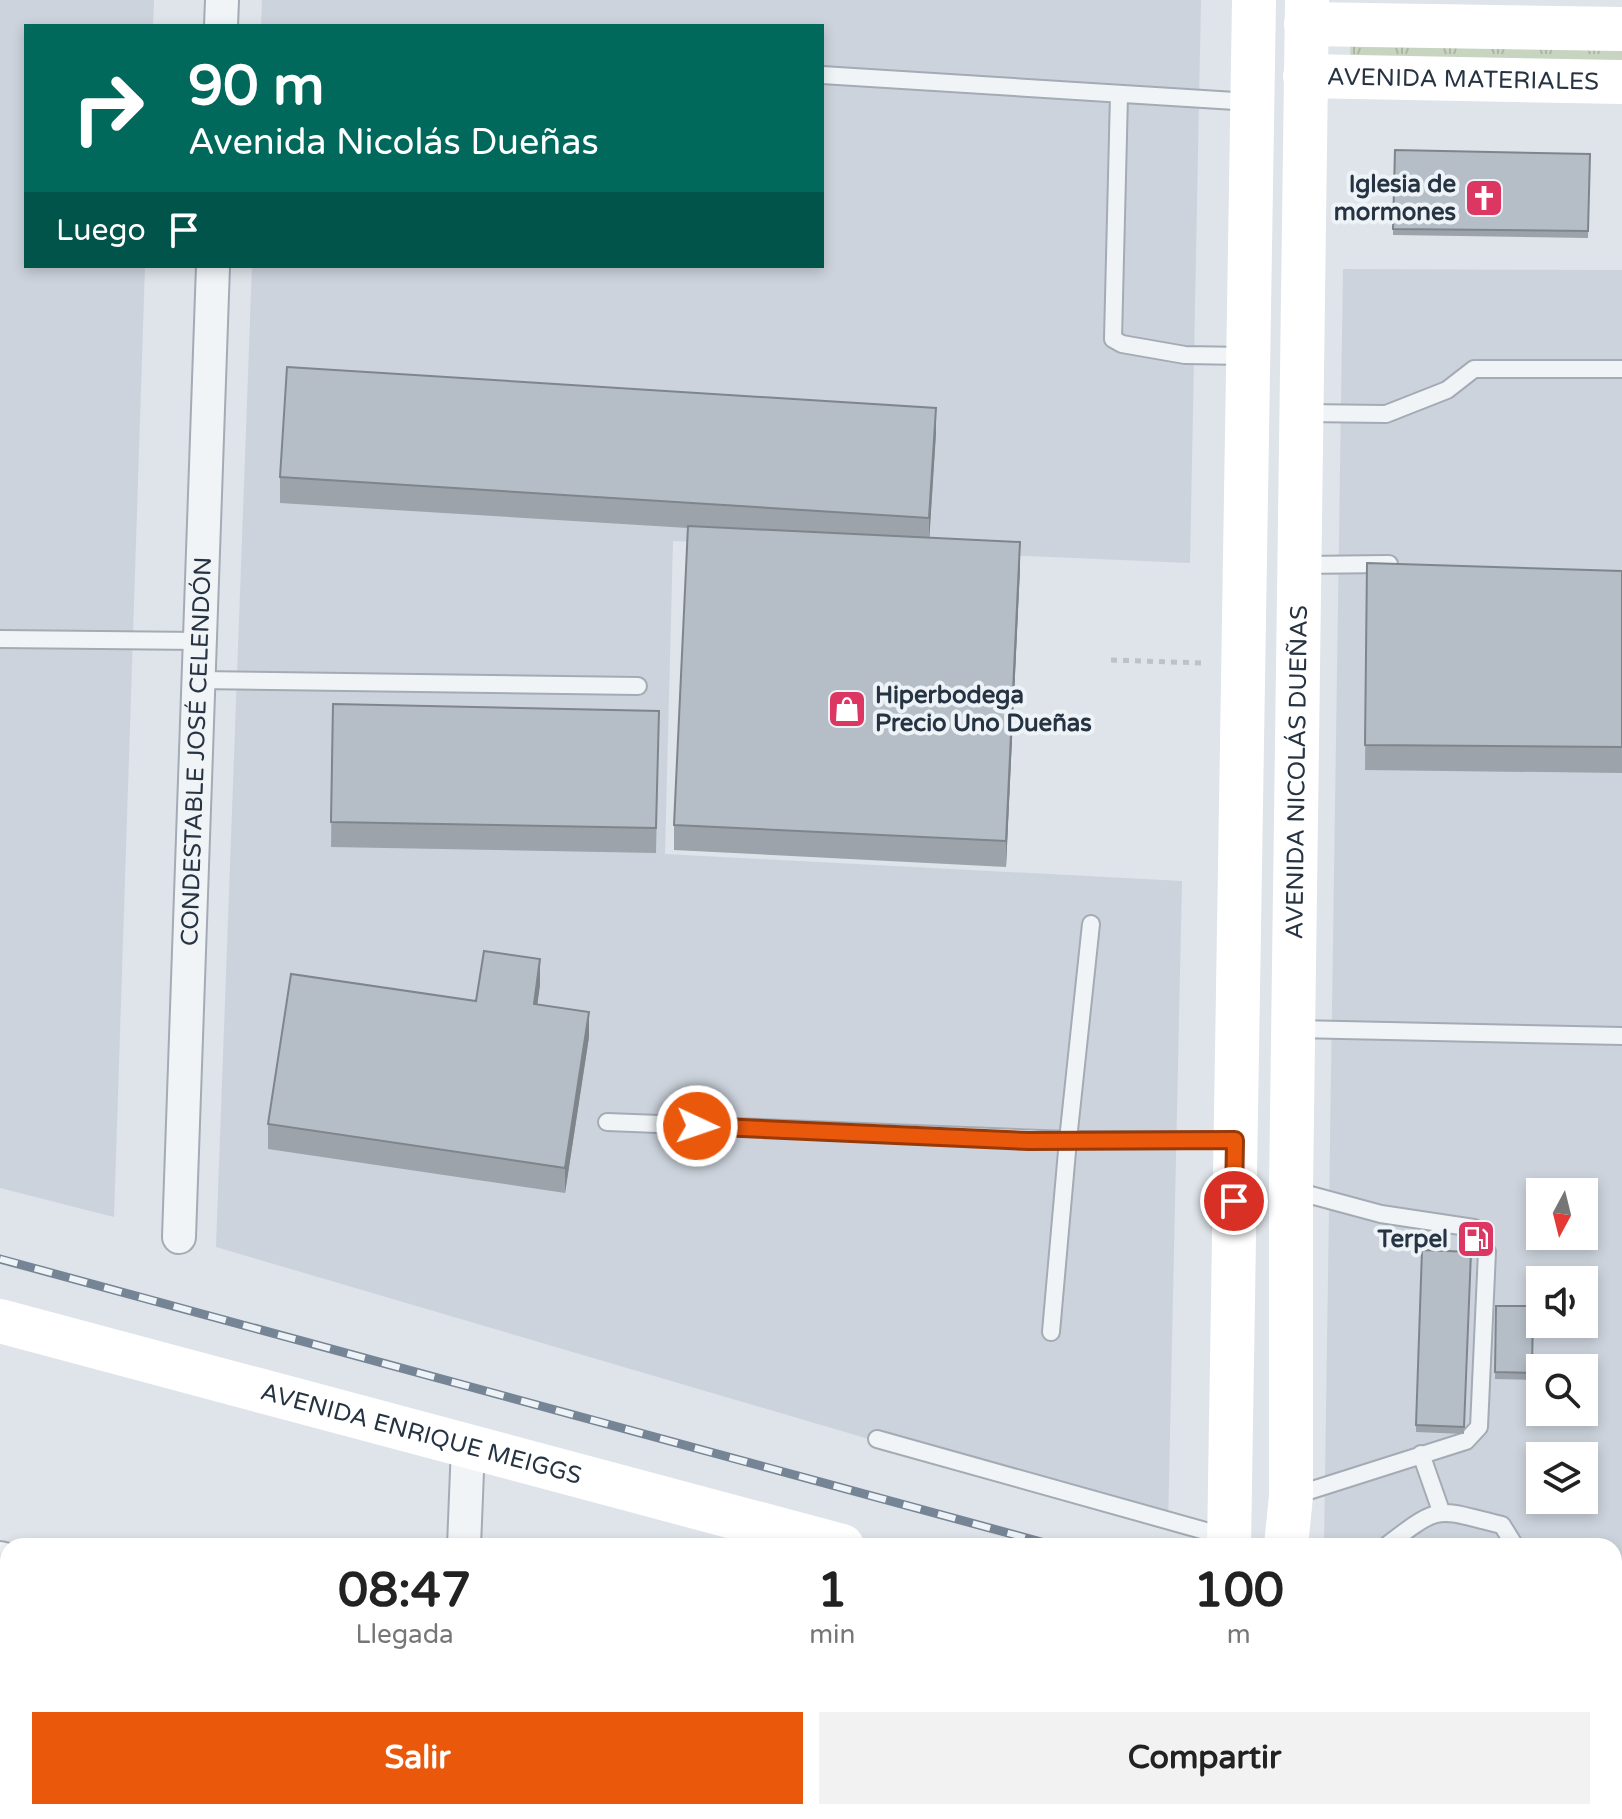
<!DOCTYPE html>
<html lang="es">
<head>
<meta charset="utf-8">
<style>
	body { margin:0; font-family:"Varela Round",sans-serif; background:#f2f2f2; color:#222; height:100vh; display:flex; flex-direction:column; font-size:30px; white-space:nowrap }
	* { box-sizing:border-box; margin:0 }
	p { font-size:26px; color:#767676 }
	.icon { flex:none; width:44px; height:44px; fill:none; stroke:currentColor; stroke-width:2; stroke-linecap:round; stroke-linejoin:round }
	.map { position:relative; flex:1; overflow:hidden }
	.panel { position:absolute; left:0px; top:1538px; width:1622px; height:282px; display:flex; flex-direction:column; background:#fff; border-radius:24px 24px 0 0; box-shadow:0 4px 12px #0003 }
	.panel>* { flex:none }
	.top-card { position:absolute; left:24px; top:24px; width:800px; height:244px; border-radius:0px; box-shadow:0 4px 12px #0003; background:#00695c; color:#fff; overflow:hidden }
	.needle { width:52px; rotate:187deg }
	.tools { position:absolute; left:1526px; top:1178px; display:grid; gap:16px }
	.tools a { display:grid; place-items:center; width:72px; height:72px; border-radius:0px; background:#fff; box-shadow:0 4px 12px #0003; font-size:40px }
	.pin { position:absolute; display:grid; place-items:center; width:68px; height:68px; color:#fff; margin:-34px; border:4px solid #fff; border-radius:50%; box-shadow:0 2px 8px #0007 }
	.me { position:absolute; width:88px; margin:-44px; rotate:93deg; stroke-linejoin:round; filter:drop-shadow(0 0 6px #0008) }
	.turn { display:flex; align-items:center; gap:28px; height:168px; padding:0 32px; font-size:36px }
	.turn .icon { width:104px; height:104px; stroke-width:2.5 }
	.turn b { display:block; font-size:56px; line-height:68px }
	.then { display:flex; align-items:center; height:76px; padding:0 32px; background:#0003; gap:16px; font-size:30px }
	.eta { display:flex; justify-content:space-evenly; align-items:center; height:136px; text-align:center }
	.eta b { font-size:48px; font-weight:800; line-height:56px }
	.button { display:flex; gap:16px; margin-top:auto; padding:16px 32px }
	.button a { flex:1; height:92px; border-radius:0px; background:#ea580c; color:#fff; font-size:32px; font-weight:800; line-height:92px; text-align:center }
	.button a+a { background:#f2f2f2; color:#222 }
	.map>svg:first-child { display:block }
</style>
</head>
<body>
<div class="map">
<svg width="1622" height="1819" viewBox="0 0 1622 1819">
	<defs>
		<pattern id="grass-tufts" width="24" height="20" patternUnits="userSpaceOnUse" patternTransform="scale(2)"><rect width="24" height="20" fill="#c7d4bf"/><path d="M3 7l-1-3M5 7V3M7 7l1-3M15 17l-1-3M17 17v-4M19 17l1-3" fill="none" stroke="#abb6a5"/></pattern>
	</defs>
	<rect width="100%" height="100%" fill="#dee4e9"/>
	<path fill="#ccd3dc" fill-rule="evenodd" d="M 0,0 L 154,0 L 153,26 L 26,26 L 26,266 L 145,266 L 114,1217 L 0,1188 Z
		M 262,0 L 1201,0 L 1190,563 L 673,541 L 665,854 L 1182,881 L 1168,1527 L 216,1247 L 252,266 L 822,266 L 822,26 L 261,26 Z
		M 1343,269 L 1622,270 L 1622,1656 L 1614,1653 L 1614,1546 L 1324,1546 ZM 1540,1192 L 1584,1192 L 1584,1236 L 1540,1236 ZM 1540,1280 L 1584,1280 L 1584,1324 L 1540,1324 ZM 1540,1368 L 1584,1368 L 1584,1412 L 1540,1412 ZM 1540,1456 L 1584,1456 L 1584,1500 L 1540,1500 Z"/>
	<path fill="url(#grass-tufts)" d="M 1350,45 L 1622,51 L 1622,79 L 1352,72 Z"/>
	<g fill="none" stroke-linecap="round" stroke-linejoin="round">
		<defs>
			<path id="lane" d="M 822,75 L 1251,102
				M 1119,95 L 1113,339 L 1122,344 L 1185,355 L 1245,356
				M 1304,413 L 1386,414 L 1447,390 L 1474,369 L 1622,369
				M 1301,565 L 1389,564
				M 0,639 L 200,641
				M 198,680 L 638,686
				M 1296,1029 L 1622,1036
				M 607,1122 L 1068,1140 L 1091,924
				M 1292,1190 L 1381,1214 L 1474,1228 L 1487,1252 L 1479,1427 L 1466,1441 L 1293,1496
				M 1051,1332 L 1068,1140 L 1234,1140
				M 877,1439 L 1227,1537
				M 1421,1454 L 1441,1511
				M 1386,1546 C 1442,1503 1435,1509 1502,1525 L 1515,1546
				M 1614,1676 L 1622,1678"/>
			<g id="street">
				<path d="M 221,26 L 222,0"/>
				<path id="s1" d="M 179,1237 L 213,266"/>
				<path d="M 464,1546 L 468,1446"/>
				<path d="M 0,1558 L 8,1560"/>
				<path d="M 0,1796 L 8,1797"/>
				<path d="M 705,1812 L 917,1819"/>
				<path d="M 95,1819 L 95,1812"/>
				<path d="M 1453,1819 L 1455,1812"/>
				<path d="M 1601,1819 L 1603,1812"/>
			</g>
		</defs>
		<use href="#lane" stroke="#a3abb4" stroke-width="20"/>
		<use href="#street" stroke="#a3abb4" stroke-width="36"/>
		<path stroke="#bcc2c8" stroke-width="5" stroke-dasharray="6 6" stroke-linecap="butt" d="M 1111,660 L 1202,663"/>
		<use href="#lane" stroke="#f1f4f7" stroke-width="16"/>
		<use href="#street" stroke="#f1f4f7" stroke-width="32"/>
		<g stroke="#fff" stroke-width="44">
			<path d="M 1306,24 L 1622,29"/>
			<path id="s2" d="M 1305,76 L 1622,82"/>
			<path id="s3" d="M 0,1321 L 842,1546"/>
			<path d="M 1229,1546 L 1254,0"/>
			<path id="s4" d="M 1286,1546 L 1291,1496 L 1291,1189 L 1307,0"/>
			<path d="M 1614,1759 L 1622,1761"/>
			<path d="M 1218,1819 L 1218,1812"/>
			<path d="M 1273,1819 L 1273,1812"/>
		</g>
		<defs>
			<path id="rail" d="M 0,1259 L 1056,1546
				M 1614,1696 L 1622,1698"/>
		</defs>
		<use href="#rail" stroke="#768595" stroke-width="9"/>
		<use href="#rail" stroke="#eef3f7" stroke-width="6" stroke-dasharray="18" stroke-linecap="butt"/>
	</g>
	<path fill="#9ca3ab" d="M 1395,150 L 1590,154 L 1588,238 L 1393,235 Z
		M 936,433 L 929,538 L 1020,568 L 1006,867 L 674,850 L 674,825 L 688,528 L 280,503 L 280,477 Z
		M 1367,563 L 1622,571 L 1622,773 L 1365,770 Z
		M 333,704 L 659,711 L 656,853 L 331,847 Z
		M 540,985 L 537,1004 L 589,1037 L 565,1193 L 268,1149 L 268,1124 L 476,1001 Z
		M 1471,1252 L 1464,1434 L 1416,1432 L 1416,1425 Z
		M 1496,1306 L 1533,1306 L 1532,1380 L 1495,1379 Z"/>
	<path fill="#7f858b" d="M 936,408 L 936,433 L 929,544 L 929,518 Z
		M 1020,542 L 1020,568 L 1006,867 L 1006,841 Z
		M 540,959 L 540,985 L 534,1029 L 534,1004 Z
		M 589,1012 L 589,1037 L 565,1193 L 565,1168 Z"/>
	<path fill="#b5bec7" stroke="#7f858b" stroke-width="2" d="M 1395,150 L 1590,154 L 1588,231 L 1393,229 Z
		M 287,367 L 936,408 L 929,518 L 280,477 Z
		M 688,526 L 1020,542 L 1006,841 L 674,825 Z
		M 1367,563 L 1622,571 L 1622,747 L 1365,745 Z
		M 333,704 L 659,711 L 656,828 L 331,822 Z
		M 484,951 L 540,959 L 534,1004 L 589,1012 L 565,1168 L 268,1124 L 291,974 L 476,1001 Z
		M 1422,1250 L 1471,1252 L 1464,1427 L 1416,1425 Z
		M 1496,1306 L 1533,1306 L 1532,1373 L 1495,1372 Z"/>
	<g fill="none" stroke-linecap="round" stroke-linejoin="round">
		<defs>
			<path id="route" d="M 697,1126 L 1029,1141 L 1235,1140 L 1234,1201"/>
		</defs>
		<use href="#route" stroke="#983908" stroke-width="20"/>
		<use href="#route" stroke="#ea580c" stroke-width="14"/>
	</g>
	<defs>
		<symbol id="church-square" viewBox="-11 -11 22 22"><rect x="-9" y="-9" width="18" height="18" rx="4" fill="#dc3663" stroke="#eef3f7"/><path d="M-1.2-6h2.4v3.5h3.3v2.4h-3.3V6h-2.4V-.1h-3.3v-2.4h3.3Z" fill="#fff"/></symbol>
		<symbol id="shop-square" viewBox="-11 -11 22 22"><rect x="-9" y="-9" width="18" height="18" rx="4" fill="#dc3663" stroke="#eef3f7"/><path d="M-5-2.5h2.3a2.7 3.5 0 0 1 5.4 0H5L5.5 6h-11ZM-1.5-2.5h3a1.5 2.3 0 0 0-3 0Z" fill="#fff"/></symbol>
		<symbol id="fuel-square" viewBox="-11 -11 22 22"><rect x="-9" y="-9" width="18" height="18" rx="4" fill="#dc3663" stroke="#eef3f7"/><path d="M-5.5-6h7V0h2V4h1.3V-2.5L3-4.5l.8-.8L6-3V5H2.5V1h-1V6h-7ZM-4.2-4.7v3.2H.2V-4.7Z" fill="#fff"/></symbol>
	</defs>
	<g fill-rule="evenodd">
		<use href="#church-square" x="1462" y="176" width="44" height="44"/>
		<use href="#shop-square" x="825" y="687" width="44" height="44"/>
		<use href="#fuel-square" x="1454" y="1217" width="44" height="44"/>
	</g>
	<g text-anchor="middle" stroke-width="8" stroke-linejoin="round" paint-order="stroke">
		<g font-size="24" fill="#263342" stroke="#eef3f7">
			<text dy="8" stroke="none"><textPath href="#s2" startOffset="158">AVENIDA MATERIALES</textPath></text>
			<text dy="8" stroke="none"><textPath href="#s1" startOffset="486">CONDESTABLE JOSÉ CELENDÓN</textPath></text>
			<text dy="8" stroke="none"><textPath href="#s4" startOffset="774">AVENIDA NICOLÁS DUEÑAS</textPath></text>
			<text dy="8" stroke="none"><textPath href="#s3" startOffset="436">AVENIDA ENRIQUE MEIGGS</textPath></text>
		</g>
		<g font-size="24" font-weight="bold" fill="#263342" stroke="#eef3f7" text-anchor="end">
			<text x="1456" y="192">Iglesia de<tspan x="1456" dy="28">mormones</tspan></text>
			<text x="875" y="703" text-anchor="start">Hiperbodega<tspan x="875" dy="28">Precio Uno Dueñas</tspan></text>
			<text x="1448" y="1247">Terpel</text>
		</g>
	</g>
</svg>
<div class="tools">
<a><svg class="needle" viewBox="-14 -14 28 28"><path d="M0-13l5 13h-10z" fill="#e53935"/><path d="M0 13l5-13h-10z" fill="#767676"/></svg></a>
<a><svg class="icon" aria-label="sound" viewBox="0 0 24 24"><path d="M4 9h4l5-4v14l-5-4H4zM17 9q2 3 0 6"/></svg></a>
<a><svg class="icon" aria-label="search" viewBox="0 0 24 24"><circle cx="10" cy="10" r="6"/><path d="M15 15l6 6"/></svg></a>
<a><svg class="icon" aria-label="layers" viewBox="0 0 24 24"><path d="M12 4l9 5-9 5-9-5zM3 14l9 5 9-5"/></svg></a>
</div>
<div class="pin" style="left:1234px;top:1201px;background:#d93025"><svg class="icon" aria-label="arrive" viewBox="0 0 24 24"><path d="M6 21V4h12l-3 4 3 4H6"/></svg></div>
<svg class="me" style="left:697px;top:1126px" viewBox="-20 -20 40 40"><circle r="17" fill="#ea580c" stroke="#fff" stroke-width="3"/><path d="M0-11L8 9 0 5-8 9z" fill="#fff"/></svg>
<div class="top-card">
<div class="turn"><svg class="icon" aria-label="right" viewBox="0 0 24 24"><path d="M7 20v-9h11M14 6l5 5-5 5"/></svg><div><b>90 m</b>Avenida Nicolás Dueñas</div></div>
<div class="then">Luego<svg class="icon" aria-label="arrive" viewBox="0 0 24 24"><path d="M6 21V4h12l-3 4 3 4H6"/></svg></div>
</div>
<section class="panel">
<div class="eta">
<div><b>08:47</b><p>Llegada</p></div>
<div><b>1</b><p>min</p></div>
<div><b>100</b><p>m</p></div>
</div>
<div class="button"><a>Salir</a><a>Compartir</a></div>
</section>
</div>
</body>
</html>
